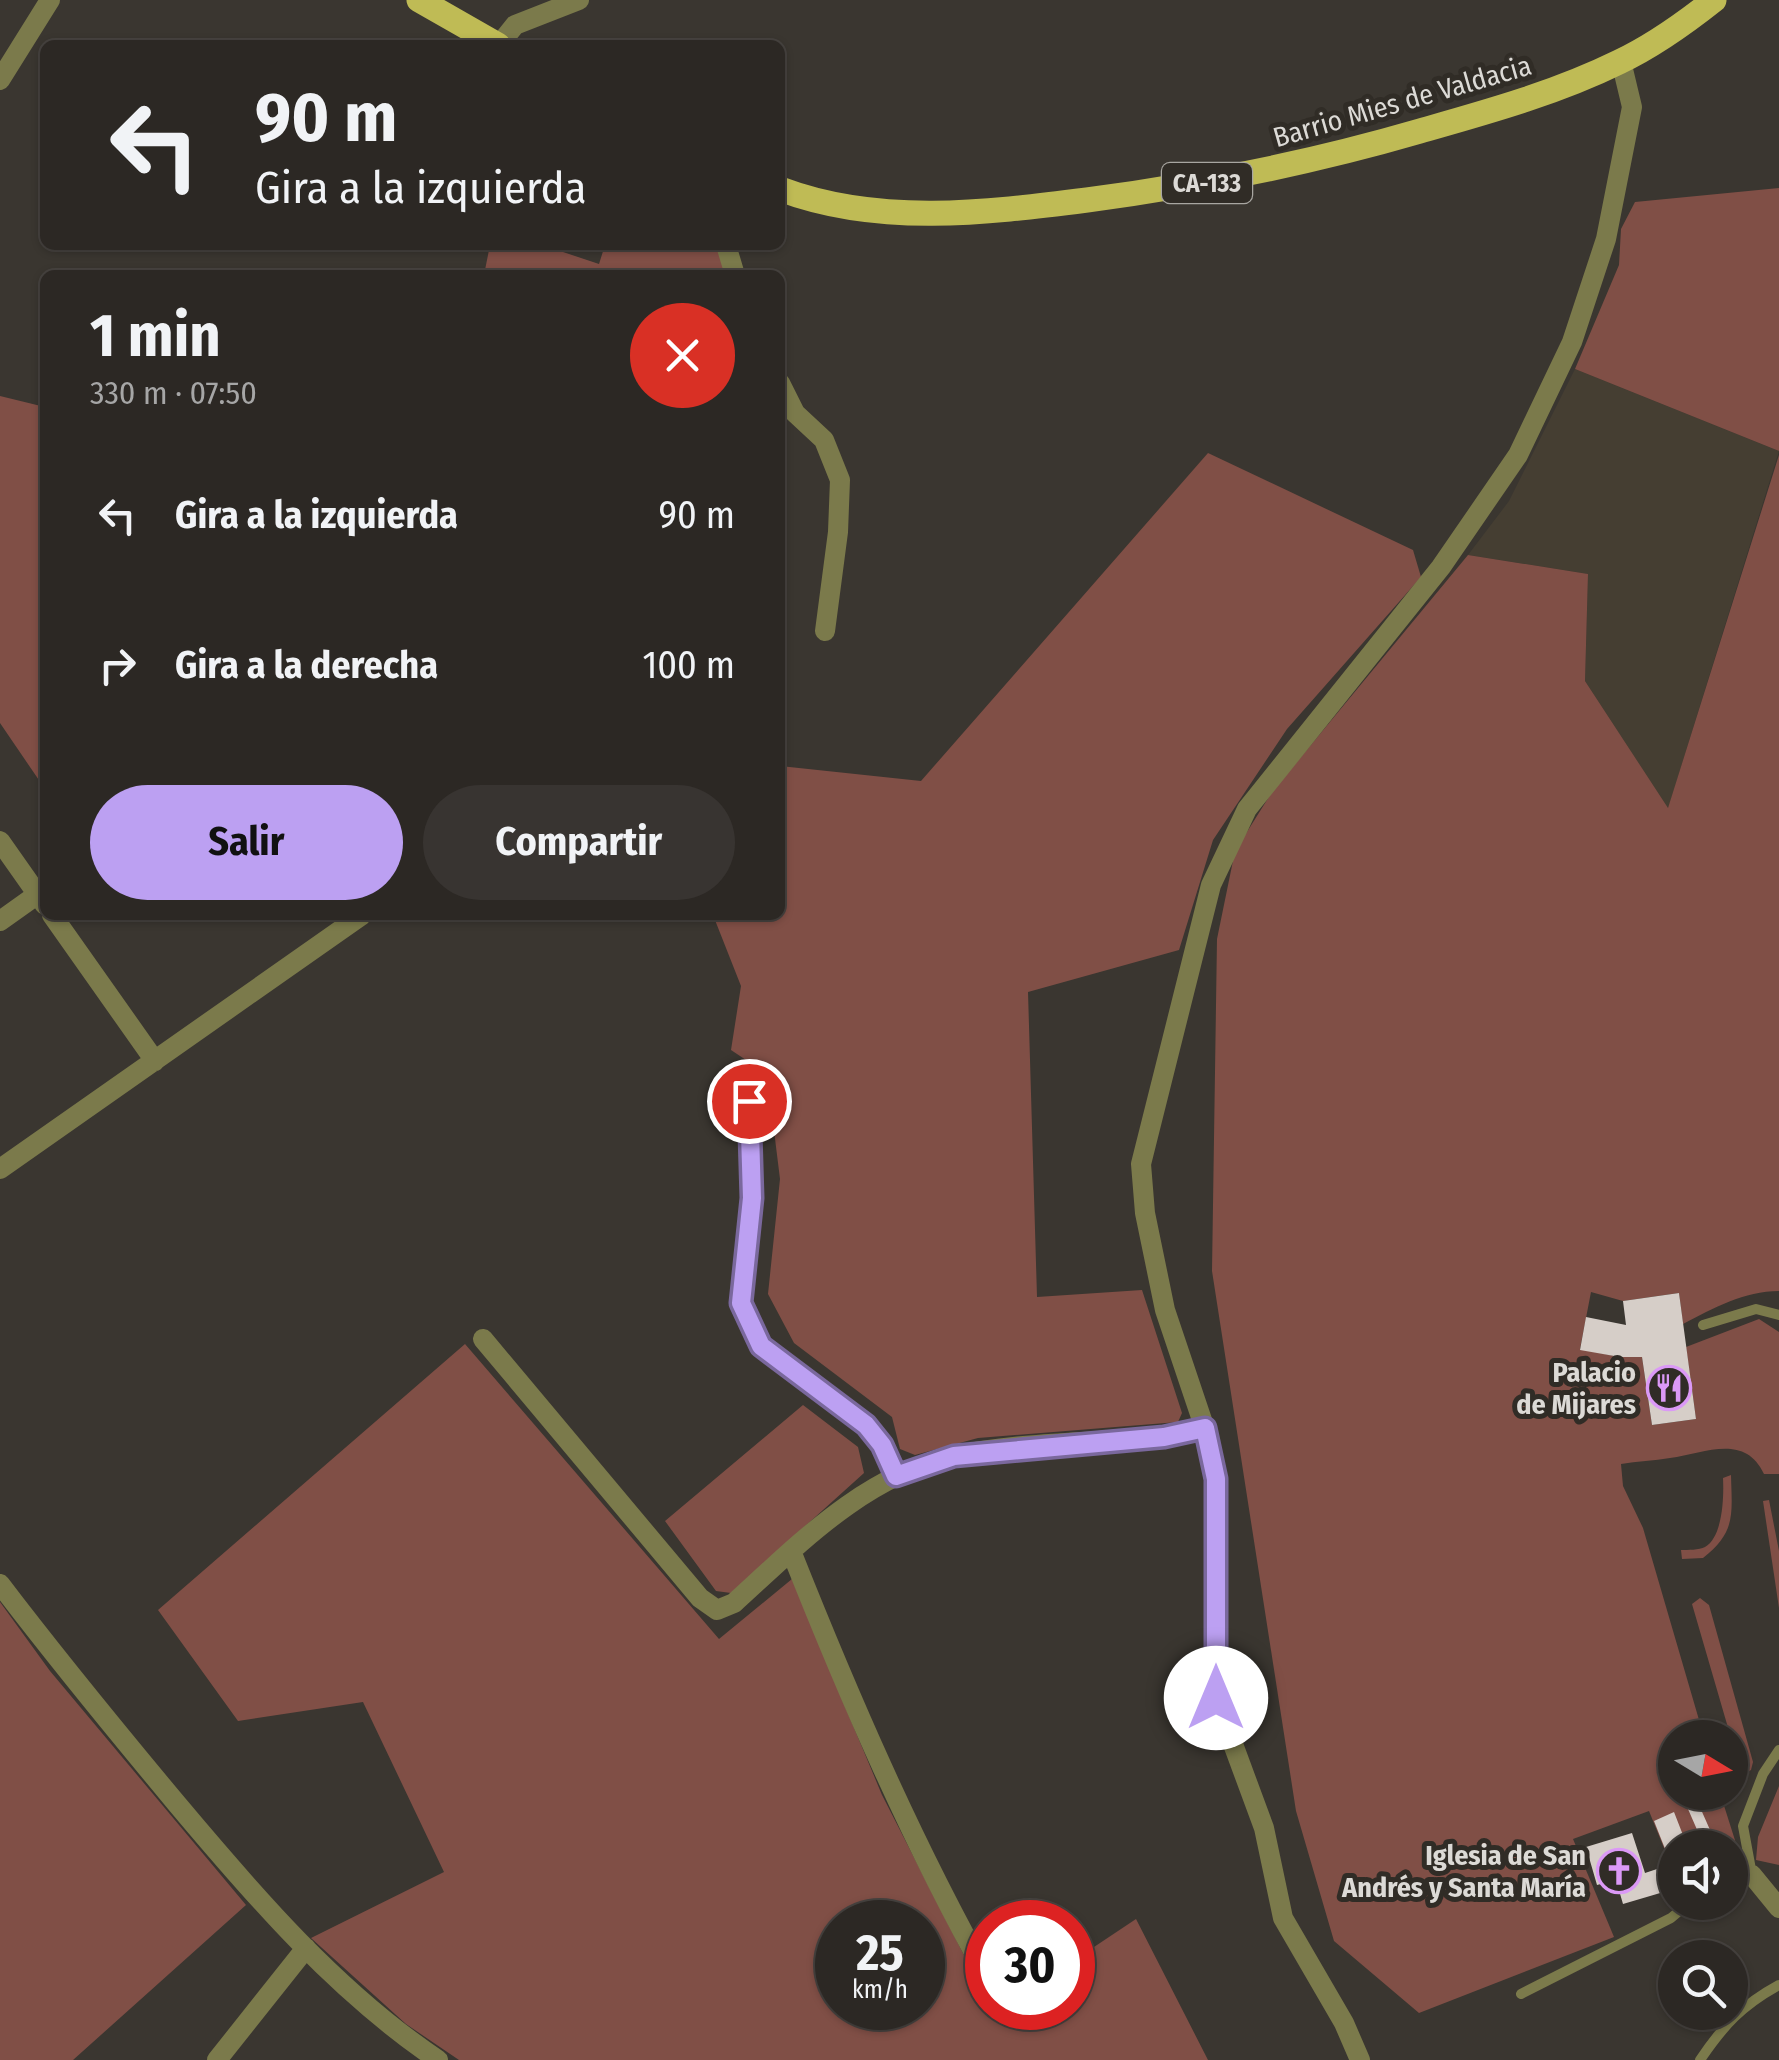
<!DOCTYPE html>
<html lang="es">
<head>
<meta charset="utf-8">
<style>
	body { margin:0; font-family:"Fira Sans Condensed",sans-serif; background:#383431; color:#f1f3f6; height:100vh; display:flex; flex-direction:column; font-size:38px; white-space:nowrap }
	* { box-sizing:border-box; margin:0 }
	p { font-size:32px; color:#a6a6a6 }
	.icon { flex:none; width:55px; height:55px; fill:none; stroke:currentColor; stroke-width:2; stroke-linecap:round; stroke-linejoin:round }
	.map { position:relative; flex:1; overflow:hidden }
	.sheet { position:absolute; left:40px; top:270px; width:745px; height:650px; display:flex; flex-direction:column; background:#2c2824; border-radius:15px; box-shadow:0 2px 8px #0004,0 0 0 2px #484441 }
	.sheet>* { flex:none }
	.hud { position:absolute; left:40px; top:40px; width:745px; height:210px; border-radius:15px; box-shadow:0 2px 8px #0004,0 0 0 2px #484441; background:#2c2824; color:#f1f3f6; overflow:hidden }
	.needle { width:65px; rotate:100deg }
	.controls { position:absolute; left:1658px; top:1720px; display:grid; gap:20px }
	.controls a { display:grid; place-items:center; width:90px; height:90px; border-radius:50%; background:#2c2824; box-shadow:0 2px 8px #0004,0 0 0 2px #484441; font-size:50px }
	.speed { position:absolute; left:815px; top:1900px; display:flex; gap:20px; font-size:50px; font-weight:700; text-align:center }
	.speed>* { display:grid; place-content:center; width:130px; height:130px; border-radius:50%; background:#2c2824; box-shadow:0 2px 8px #0004,0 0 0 2px #484441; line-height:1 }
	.speed small { font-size:25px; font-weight:400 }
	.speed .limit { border:15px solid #d22; background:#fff; color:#111 }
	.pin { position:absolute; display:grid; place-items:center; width:85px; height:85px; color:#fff; margin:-42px; border:5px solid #fff; border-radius:50%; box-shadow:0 2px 10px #0007 }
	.me { position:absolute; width:110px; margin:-55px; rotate:0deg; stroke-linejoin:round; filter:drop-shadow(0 0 8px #0008) }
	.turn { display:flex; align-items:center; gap:35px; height:210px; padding:0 50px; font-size:45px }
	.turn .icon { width:130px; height:130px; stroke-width:2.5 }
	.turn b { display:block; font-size:70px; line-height:85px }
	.round { display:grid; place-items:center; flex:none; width:105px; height:105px; border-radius:52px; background:#383431 }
	.overview { display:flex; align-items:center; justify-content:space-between; height:170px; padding:0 50px }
	h1 { font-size:60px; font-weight:700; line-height:75px }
	.action { display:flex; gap:20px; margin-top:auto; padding:20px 50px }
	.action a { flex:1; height:115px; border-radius:60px; background:#bca0f2; color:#111; font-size:40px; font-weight:700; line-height:115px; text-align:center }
	.action a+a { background:#383431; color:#f1f3f6 }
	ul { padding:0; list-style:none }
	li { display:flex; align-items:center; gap:30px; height:150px; padding:0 50px }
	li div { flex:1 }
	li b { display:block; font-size:38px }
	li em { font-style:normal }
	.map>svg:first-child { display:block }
</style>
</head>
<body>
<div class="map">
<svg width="1779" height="2060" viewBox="0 0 1779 2060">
	<rect width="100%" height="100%" fill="#3a3630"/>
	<path fill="#453e32" d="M 1575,369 L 1779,451 L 1668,809 L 1585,681 L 1588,574 L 1468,555 L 1509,501 Z"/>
	<path fill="#804f46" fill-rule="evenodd" d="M 1779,188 L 1779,451 L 1575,369 L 1619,265 L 1621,229 L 1635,202 Z
		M 490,245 L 542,245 L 599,264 L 605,245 L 723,245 L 731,275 L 484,275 Z
		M 0,396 L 45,407 L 45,789 L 0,723 Z
		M 1208,453 L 1413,550 L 1421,577 L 1287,729 L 1213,840 L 1179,950 L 1028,992 L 1037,1297 L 1142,1290 L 1182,1413 L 1178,1422 L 978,1438 L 915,1455 L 900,1449 L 892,1417 L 794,1343 L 768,1294 L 780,1179 L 767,1074 L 731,1050 L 741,986 L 713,915 L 780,915 L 780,766 L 921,781 Z
		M 1779,455 L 1779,1291 C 1744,1291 1714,1308 1683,1324 L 1679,1293 L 1623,1301 L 1591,1292 L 1580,1349 L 1620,1357 L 1642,1357 L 1652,1425 L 1696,1419 L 1686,1347 L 1759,1319 L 1779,1332 L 1779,1474 L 1764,1474 C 1745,1433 1705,1453 1670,1458 C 1654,1461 1637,1461 1621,1464 L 1623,1486 L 1643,1528 L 1704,1737 L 1675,1738 L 1675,1792 L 1720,1793 L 1740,1856 L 1730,1860 L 1730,1848 L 1675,1848 L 1675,1875 L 1649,1811 L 1573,1839 L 1614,1937 L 1419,2013 L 1334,1941 L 1296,1811 L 1212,1271 L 1217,939 L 1235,851 L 1272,792 L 1468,555 L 1588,574 L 1585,681 L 1668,808 Z
		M 465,1344 L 719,1639 L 792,1579 L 882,1795 L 987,2000 L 988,2008 L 995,2013 L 1004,2008 L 1072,2008 L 1073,1961 L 1136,1919 L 1208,2060 L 459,2060 L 406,2024 L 311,1938 L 444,1872 L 363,1702 L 238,1721 L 158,1610 ZM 838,1922 L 922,1922 L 922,2008 L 838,2008 Z
		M 803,1405 L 858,1447 L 864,1473 L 731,1593 L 716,1591 L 665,1521 Z
		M 1731,1475 C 1732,1515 1736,1532 1703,1558 L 1682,1559 L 1681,1550 C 1688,1550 1699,1550 1705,1547 C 1723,1537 1724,1496 1723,1478 Z
		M 1769,1500 L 1779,1551 L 1779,1608 L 1763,1501 Z
		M 1700,1598 L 1709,1605 L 1753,1762 L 1751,1770 L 1746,1773 L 1738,1762 L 1692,1604 Z
		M 0,1602 L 50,1671 L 246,1905 L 73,2060 L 0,2060 Z
		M 1779,1786 L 1779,1865 L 1756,1860 L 1758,1837 Z"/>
	<path fill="#d6cec8" d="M 1679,1293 L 1696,1419 L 1652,1425 L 1642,1357 L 1620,1357 L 1580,1350 L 1586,1317 L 1626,1325 L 1623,1301 Z
		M 1699,1805 L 1718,1848 L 1705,1848 L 1688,1809 Z
		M 1674,1812 L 1688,1848 L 1675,1848 L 1675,1874 L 1654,1821 Z
		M 1632,1833 L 1645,1873 L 1660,1868 L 1667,1891 L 1623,1904 L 1616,1880 L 1597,1885 L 1586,1847 Z"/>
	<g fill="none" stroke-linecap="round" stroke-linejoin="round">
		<path stroke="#7b7a4b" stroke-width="10" d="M 1703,1325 L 1756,1309 L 1779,1315
			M 1730,1876 L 1752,1875 L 1743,1826 L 1763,1774 L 1779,1750
			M 1521,1994 L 1671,1918 L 1690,1902
			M 1700,2060 C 1723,2026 1742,2005 1779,1985"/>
		<path stroke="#7b7a4b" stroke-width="20" d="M 499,45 L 515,25 L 579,0
			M 0,80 L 50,0
			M 726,245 L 735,275
			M 780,383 L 795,413 L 824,440 L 840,480 L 838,532 L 825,631
			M 0,841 L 45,905
			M 52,915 L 155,1061
			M 0,921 L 45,889
			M 749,1101 L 753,1198 L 741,1303 L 761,1347 L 866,1425 L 882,1445 L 896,1476
			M 0,1169 L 362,915
			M 483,1339 L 700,1598 L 717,1610 L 734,1603 C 799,1544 865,1475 954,1456 C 1037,1438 1123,1446 1205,1429
			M 791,1551 C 849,1697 911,1840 988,1978
			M 0,1584 C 57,1659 117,1732 177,1804 C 255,1897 337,1992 438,2060
			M 1752,1875 L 1779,1908
			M 217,2060 L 306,1948
			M 1360,2060 L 1344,2023 L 1283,1918 L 1264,1828 L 1216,1698 L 1216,1479 L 1205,1429 L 1165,1310 L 1145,1213 L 1141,1164 L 1211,885 L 1247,809 L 1441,567 L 1518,455 L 1572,342 L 1606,239 L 1632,107 L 1621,61"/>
		<path stroke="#bfbb55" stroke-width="25" d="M 419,0 L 498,45
			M 780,189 C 878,226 985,213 1087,200 C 1200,185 1310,163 1420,131 C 1487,112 1556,93 1619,62 C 1653,46 1685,23 1714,0"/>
	</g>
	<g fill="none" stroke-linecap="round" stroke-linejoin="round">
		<defs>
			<path id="route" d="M 749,1101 L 752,1198 L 741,1303 L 761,1346 L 866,1425 L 882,1445 L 896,1476 L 954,1456 L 1164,1437 L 1205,1428 L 1216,1479 L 1216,1698"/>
		</defs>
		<use href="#route" stroke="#7a689d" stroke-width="25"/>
		<use href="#route" stroke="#bca0f2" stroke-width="18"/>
	</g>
	<defs>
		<symbol id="restaurant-ring" viewBox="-11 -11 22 22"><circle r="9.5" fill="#302c26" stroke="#db99f6" stroke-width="1.5"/><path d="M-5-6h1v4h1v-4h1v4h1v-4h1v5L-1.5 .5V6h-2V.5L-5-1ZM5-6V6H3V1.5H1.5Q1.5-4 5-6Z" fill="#db99f6"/></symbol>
		<symbol id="church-ring" viewBox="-11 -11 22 22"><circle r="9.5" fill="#302c26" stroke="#db99f6" stroke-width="1.5"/><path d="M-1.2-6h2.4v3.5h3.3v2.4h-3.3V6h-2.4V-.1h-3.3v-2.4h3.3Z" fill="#db99f6"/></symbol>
	</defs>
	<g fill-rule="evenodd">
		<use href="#restaurant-ring" x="1644" y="1363" width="50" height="50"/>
		<use href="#church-ring" x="1594" y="1846" width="50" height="50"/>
	</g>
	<g text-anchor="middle" stroke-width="10" stroke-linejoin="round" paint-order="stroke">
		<rect fill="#302c26" stroke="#a8a6a1" stroke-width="2.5" x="1162" y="163" width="90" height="40" rx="8"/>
		<g font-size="25" font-weight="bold" fill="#dcdad6">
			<text x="1207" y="192">CA-133</text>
		</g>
		<g font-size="28" fill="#dcdad6" stroke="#302c26">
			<text transform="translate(1402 101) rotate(-16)" y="10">Barrio Mies de Valdacia</text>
		</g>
		<g font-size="28" font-weight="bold" fill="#dcdad6" stroke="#302c26" text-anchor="end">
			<text x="1636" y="1382">Palacio<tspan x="1636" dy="32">de Mijares</tspan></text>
			<text x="1586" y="1865">Iglesia de San<tspan x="1586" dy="32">Andrés y Santa María</tspan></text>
		</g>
	</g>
</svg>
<div class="controls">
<a><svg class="needle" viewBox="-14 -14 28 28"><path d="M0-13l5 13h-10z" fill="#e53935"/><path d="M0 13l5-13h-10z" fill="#a6a6a6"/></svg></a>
<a><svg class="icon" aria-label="sound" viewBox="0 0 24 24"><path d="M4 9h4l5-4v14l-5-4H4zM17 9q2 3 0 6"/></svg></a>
<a><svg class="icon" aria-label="search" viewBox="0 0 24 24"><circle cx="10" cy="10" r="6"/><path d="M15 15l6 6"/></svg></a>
</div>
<div class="speed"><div>25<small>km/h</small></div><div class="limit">30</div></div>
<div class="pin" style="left:749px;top:1101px;background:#d93025"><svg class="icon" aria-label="arrive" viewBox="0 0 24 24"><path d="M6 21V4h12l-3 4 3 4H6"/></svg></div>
<svg class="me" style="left:1216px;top:1698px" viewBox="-20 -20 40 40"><circle r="19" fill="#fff"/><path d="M0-13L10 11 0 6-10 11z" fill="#bca0f2"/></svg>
<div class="hud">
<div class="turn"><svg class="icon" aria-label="left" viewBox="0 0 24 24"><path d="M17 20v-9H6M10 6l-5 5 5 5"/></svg><div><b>90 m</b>Gira a la izquierda</div></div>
</div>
<section class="sheet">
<div class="overview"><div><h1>1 min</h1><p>330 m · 07:50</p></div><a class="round" style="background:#d93025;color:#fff"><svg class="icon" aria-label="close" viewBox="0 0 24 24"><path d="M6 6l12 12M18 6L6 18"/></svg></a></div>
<ul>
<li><svg class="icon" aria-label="left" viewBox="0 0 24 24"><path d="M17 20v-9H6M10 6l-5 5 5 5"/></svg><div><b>Gira a la izquierda</b></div><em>90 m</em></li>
<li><svg class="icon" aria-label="right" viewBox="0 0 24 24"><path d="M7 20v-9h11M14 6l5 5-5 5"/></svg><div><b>Gira a la derecha</b></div><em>100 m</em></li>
</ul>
<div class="action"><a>Salir</a><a>Compartir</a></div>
</section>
</div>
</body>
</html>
